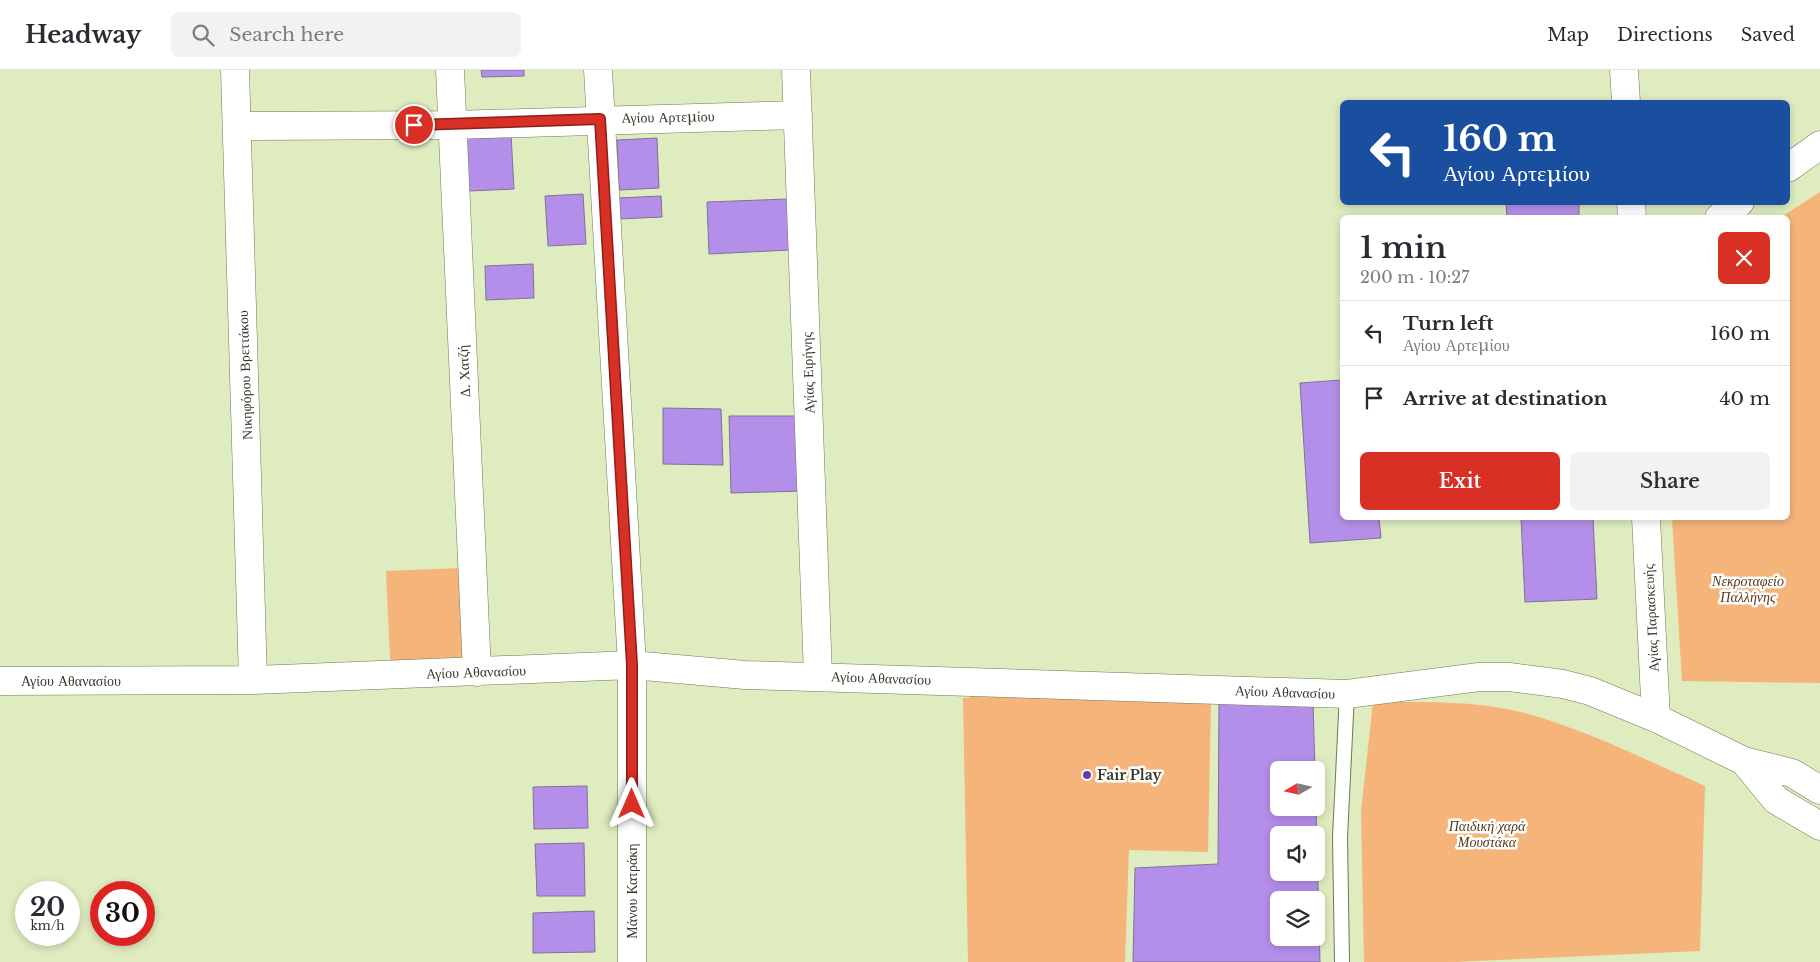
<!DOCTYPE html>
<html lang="en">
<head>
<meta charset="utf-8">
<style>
	body { margin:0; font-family:"Libre Baskerville",serif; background:#f2f2f3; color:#2b2b33; height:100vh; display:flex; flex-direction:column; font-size:19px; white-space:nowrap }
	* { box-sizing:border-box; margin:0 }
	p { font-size:16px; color:#7c7c81 }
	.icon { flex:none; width:28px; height:28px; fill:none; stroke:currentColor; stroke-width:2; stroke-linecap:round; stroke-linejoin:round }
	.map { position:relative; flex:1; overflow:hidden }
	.side { position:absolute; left:1340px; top:145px; width:450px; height:305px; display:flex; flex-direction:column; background:#fff; border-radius:8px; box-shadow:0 2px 8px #0003 }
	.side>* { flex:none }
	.top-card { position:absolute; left:1340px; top:30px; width:450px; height:105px; border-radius:8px; box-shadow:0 2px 8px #0003; background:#1a4fa0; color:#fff; overflow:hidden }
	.needle { width:32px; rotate:261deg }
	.fabs { position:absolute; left:1270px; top:691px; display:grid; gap:10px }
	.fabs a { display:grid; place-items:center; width:55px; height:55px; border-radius:8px; background:#fff; box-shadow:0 2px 8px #0003; font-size:25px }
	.speed { position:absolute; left:15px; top:811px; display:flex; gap:10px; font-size:25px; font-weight:700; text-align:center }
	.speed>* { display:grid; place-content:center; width:65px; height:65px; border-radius:50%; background:#fff; box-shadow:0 2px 8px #0003; line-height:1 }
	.speed small { font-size:12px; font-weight:400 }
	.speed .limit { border:8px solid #d22; background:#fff; color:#111 }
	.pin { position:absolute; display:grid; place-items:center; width:42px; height:42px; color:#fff; margin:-21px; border:2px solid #fff; border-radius:50%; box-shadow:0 1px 5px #0007 }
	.me { position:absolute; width:55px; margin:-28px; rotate:0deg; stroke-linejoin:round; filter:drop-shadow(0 0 4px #0008) }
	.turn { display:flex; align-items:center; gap:18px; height:105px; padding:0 20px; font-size:22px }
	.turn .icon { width:65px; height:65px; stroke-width:2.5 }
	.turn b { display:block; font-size:35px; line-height:42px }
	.round { display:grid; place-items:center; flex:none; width:52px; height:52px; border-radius:8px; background:#f2f2f3 }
	.summary { display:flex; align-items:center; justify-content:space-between; height:85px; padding:0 20px }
	h1 { font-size:30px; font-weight:600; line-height:38px }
	.cta { display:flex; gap:10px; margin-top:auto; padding:10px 20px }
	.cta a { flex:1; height:58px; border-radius:8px; background:#d93025; color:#fff; font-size:20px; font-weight:600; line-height:58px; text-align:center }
	.cta a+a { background:#f2f2f3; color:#2b2b33 }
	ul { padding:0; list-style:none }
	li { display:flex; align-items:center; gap:15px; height:65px; padding:0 20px; border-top:1px solid #e1e1e2 }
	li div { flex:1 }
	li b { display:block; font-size:19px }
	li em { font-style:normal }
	header { display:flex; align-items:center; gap:30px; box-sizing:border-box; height:70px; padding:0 25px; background:#fff; border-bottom:1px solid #e1e1e2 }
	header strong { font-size:24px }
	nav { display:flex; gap:28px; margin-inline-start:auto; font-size:18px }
	.search { width:350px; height:45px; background:#f2f2f3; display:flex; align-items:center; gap:12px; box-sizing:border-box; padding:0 18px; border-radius:8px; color:#7c7c81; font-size:19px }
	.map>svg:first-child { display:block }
</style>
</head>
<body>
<header>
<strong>Headway</strong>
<div class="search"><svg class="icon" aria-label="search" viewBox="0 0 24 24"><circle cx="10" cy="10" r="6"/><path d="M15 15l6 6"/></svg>Search here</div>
<nav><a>Map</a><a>Directions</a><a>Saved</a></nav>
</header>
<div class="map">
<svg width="1820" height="892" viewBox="0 0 1820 892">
	<rect width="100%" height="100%" fill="#deecbf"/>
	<path fill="#f5b47a" d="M 1820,122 L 1820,613 L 1682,611 L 1672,448 L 1788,448 L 1788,148 L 1781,147 Z
		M 461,498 L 470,610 L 391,612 L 386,501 Z
		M 970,626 L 1211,631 L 1208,782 L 1129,780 L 1125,892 L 968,892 L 963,628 L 970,628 Z
		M 1373,632 C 1423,632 1476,630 1525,643 C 1587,660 1646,690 1705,716 L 1700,881 L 1454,892 L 1364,892 L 1361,741 Z"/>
	<path fill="#b48fea" stroke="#807197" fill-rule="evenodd" d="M 481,0 L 524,0 L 524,6 L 482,7 Z
		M 511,64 L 514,119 L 469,121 L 466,66 Z
		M 657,68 L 659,118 L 619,120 L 617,70 Z
		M 583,124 L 586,174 L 548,176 L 545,126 Z
		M 661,126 L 662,147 L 619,149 L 618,128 Z
		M 788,129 L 790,180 L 709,184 L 707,132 Z
		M 1506,132 L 1579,132 L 1579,148 L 1507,148 Z
		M 533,194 L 534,228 L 486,230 L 485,196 Z
		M 1342,310 L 1342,448 L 1379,448 L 1381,468 L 1310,473 L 1300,313 Z
		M 663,338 L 721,339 L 723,395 L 663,394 Z
		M 729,346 L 800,346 L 804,421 L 731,423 Z
		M 1521,448 L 1593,448 L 1597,529 L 1525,532 Z
		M 1219,631 L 1313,631 L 1315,700 L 1279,700 L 1279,738 L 1316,738 L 1320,892 L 1133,892 L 1135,798 L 1218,794 ZM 1279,765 L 1316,765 L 1316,802 L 1279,802 ZM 1279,830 L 1316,830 L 1316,868 L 1279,868 Z
		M 587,716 L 588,758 L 534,759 L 533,717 Z
		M 584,773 L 585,826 L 537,826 L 535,774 Z
		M 594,841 L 595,882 L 533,883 L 533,843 Z"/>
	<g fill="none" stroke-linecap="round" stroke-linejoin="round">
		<defs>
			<path id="lane" d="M 1342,892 L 1340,767 L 1347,624"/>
			<path id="street" d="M 235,0 L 253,610
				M 450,0 L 477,602
				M 598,0 L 632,595 L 632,892
				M 796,0 L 818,606
				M 1624,0 L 1626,32
				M 238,56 L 453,55 L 798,45
				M 1788,98 L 1820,75
				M 1631,132 L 1632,148
				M 1719,148 L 1740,132
				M 1646,448 L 1656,648
				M 0,611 L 253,610 L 632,595 L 745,605 L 1347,624 L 1479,607 L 1509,607 L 1563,614 L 1590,621 L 1656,648 L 1744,691 L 1792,703 L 1820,720
				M 1744,691 L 1776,730 L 1820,756"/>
		</defs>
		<use href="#lane" stroke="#6e7a52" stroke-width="16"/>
		<use href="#street" stroke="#6e7a52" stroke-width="29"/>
		<use href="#lane" stroke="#fff" stroke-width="14"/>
		<use href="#street" stroke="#fff" stroke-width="28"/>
	</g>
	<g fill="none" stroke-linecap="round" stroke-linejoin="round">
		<defs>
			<path id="route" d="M 414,55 L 600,49 L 632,595 L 632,734"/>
		</defs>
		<use href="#route" stroke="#8d1f18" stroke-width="12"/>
		<use href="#route" stroke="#d93025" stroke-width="9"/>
	</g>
	<circle fill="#7037ae" stroke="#fff" stroke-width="2" cx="1087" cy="705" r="5"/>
	<g text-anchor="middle" stroke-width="5" stroke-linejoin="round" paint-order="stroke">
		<g font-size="14" fill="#353a29" stroke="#fff">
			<text transform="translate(668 47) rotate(-1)" y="5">Αγίου Αρτεμίου</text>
			<text transform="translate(464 301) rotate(-93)" y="5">Δ. Χατζή</text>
			<text transform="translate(808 303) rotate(-92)" y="5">Αγίας Ειρήνης</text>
			<text transform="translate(245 305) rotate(-92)" y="5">Νικηφόρου Βρεττάκου</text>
			<text transform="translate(1651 548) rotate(-93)" y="5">Αγίας Παρασκευής</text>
			<text transform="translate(476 602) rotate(-2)" y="5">Αγίου Αθανασίου</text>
			<text transform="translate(881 608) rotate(2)" y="5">Αγίου Αθανασίου</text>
			<text x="71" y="616">Αγίου Αθανασίου</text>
			<text transform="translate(1285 622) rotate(2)" y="5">Αγίου Αθανασίου</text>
			<text transform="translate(632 821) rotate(-90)" y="5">Μάνου Κατράκη</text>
		</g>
		<g font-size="14" font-style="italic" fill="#573617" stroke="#fff">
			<text x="1748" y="516">Νεκροταφείο<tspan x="1748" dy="16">Παλλήνης</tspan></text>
			<text x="1487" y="761">Παιδική χαρά<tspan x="1487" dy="16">Μουστάκα</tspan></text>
		</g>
		<g font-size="14" font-weight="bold" fill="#353a29" stroke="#fff" text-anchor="start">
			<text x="1097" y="710">Fair Play</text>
		</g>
	</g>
</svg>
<div class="fabs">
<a><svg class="needle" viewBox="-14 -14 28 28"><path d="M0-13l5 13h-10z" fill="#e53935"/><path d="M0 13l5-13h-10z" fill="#7c7c81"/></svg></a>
<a><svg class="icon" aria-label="sound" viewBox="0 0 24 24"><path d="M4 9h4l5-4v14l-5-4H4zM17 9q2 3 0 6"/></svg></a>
<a><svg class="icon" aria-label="layers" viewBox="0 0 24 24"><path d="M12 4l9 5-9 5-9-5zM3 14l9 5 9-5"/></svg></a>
</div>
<div class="speed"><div>20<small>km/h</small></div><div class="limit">30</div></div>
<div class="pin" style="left:414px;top:55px;background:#d93025"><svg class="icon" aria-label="arrive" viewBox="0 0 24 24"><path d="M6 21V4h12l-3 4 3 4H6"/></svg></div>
<svg class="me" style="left:632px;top:734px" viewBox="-20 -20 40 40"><path d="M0-17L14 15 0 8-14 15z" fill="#d93025" stroke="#fff" stroke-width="4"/></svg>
<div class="top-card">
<div class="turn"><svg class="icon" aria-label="left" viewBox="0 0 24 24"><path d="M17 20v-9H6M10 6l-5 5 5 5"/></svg><div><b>160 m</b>Αγίου Αρτεμίου</div></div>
</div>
<section class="side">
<div class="summary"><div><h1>1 min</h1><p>200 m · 10:27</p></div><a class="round" style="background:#d93025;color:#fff"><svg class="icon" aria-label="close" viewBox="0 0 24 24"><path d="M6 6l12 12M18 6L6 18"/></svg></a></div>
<ul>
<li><svg class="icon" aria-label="left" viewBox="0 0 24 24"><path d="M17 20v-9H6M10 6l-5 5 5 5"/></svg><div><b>Turn left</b><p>Αγίου Αρτεμίου</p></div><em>160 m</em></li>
<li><svg class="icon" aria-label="arrive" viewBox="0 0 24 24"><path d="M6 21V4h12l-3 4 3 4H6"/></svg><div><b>Arrive at destination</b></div><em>40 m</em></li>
</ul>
<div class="cta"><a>Exit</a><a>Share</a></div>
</section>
</div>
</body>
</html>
